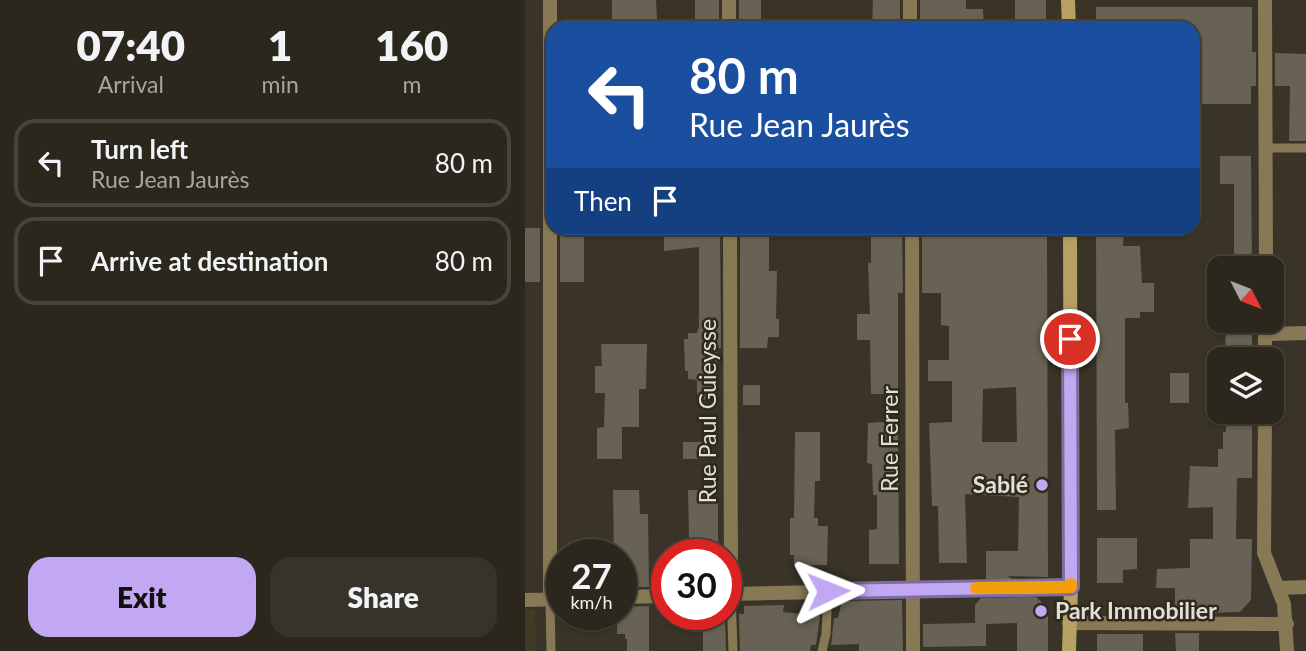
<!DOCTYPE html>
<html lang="en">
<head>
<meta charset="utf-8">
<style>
	body { margin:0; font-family:Lato,sans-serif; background:#37332a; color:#f1f3f6; height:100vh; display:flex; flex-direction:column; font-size:26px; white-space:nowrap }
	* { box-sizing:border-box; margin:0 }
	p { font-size:23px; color:#a6a5a4 }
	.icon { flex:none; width:38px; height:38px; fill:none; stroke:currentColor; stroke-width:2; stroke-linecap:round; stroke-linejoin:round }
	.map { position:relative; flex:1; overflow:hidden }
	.panel { display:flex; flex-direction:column; background:#2b271d; width:525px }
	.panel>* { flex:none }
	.banner { position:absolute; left:21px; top:21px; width:654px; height:214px; border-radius:21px; box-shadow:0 2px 5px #0004,0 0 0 2px #47443b; background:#1a4fa0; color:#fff; overflow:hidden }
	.needle { width:46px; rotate:132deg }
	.tools { position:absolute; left:682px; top:256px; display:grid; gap:14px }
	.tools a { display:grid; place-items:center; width:77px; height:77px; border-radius:14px; background:#2b271d; box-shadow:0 2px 5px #0004,0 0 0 2px #47443b; font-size:35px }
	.speed { position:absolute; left:21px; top:539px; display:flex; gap:14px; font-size:35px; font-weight:700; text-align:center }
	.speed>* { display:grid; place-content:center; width:91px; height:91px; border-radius:50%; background:#2b271d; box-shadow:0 2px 5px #0004,0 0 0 2px #47443b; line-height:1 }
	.speed small { font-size:18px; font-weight:400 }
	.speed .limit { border:10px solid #d22; background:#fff; color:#111 }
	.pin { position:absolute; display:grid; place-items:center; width:60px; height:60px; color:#fff; margin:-30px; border:4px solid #fff; border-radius:50%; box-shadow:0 2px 7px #0007 }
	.me { position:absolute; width:77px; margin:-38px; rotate:88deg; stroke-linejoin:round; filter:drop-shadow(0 0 5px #0008) }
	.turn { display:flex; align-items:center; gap:24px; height:147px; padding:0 28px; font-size:32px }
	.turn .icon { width:91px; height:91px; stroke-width:2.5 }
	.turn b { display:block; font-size:49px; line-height:60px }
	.then { display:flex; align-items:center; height:66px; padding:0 28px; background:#0003; gap:14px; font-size:26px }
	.eta { display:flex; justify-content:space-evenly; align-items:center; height:119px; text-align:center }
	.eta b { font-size:42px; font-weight:800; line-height:49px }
	.primary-button { display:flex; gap:14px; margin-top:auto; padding:14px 28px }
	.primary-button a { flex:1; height:80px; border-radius:21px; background:#c2a8f3; color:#111; font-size:28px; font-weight:800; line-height:80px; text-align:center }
	.primary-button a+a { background:#37332a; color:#f1f3f6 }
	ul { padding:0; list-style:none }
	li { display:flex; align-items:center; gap:21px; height:88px; margin:0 14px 10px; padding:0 14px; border:4px solid #47443b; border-radius:21px }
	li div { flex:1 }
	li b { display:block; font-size:26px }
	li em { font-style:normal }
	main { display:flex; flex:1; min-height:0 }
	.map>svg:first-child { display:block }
</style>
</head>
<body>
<main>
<section class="panel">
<div class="eta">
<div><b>07:40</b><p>Arrival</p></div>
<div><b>1</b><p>min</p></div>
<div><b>160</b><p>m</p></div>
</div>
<ul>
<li><svg class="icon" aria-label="left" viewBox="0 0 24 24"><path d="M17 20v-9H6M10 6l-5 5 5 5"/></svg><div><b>Turn left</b><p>Rue Jean Jaurès</p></div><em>80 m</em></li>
<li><svg class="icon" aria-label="arrive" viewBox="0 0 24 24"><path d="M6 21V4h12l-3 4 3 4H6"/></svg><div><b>Arrive at destination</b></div><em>80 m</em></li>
</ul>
<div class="primary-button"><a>Exit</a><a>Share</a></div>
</section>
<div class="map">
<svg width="781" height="651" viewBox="0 0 781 651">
	<rect width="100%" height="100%" fill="#393427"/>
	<path fill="#413a26" d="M 0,610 L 10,610 L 11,651 L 0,651 Z"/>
	<path fill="#676253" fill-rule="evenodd" d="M 87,0 L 131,0 L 132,19 L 119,19 L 119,24 L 108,24 L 108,28 L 87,28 Z
		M 170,0 L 194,0 L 194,28 L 170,28 Z
		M 214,0 L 236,0 L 236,20 L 232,20 L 232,28 L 214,28 Z
		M 348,0 L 375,0 L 375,28 L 347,28 Z
		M 395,0 L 441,0 L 441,9 L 458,9 L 459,28 L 395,28 Z
		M 490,0 L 521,0 L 521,28 L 490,28 Z
		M 571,7 L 727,7 L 727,52 L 731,52 L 731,86 L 726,86 L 726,104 L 668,104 L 668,28 L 571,28 Z
		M 750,53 L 781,54 L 781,141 L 764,141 L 765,86 L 750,86 Z
		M 695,156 L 726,156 L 727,268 L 709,268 L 709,184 L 695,184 Z
		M 0,228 L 15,228 L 15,282 L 0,282 Z
		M 35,228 L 59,228 L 59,282 L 35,282 Z
		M 153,228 L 195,228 L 196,348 L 192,348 L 192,399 L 172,400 L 172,380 L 163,379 L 163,371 L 160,371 L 159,339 L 163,339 L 163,333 L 172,333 L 174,327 L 174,247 L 139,251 L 139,233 L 153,232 Z
		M 215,228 L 241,228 L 241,234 L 244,234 L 244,271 L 252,271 L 251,319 L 254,319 L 254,337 L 243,337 L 242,348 L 215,348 Z
		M 346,228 L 377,228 L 378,293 L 373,293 L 373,394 L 346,394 L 345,340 L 332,340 L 332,314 L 345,314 L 343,263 L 346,263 Z
		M 397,228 L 522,228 L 523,577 L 483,576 L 487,579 L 461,579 L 461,551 L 493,551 L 494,497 L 440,494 L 442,563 L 414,563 L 413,506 L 407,506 L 404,423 L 427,422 L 427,381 L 403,381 L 403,360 L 424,360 L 424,326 L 416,325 L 416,293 L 397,293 ZM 491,387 L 492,442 L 457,442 L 458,389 Z
		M 571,228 L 599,228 L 598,246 L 615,246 L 617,283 L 629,283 L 629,312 L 615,312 L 615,318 L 600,318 L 600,403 L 603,403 L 604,428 L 590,430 L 591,510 L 572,510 Z
		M 701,320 L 727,320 L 727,359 L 700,359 Z
		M 76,344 L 122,344 L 121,389 L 114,389 L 114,427 L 97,427 L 97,459 L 72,459 L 72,428 L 79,427 L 80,393 L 70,393 L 70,366 L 77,366 Z
		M 645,373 L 664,373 L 664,403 L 645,403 Z
		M 218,385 L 235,385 L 235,405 L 218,405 Z
		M 701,411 L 727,411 L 727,478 L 712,478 L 711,539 L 727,539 L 726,600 L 715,612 L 650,614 L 650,588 L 631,588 L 632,569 L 665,568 L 665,539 L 688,539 L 688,507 L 663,508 L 665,466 L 693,467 L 693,449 L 698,449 L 698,432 L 701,432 Z
		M 373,421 L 374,564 L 344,564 L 344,530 L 352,529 L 352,495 L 348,495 L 347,464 L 342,463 L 343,423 Z
		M 270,432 L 295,432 L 295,481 L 290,481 L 289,518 L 293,518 L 293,526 L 303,526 L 302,565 L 269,565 L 269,555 L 265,555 L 265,518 L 269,518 Z
		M 158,442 L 183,442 L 183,459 L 158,459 Z
		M 88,490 L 114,490 L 115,514 L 123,514 L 124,587 L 96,587 L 96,555 L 89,555 Z
		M 163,490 L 183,490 L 183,503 L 193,503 L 193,555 L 170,555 L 170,538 L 164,538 Z
		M 572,538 L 612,538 L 612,569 L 598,570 L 598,583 L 572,583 Z
		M 511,597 L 523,608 L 523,651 L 492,651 L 492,623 L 461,624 L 461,646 L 398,647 L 398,624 L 450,623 L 450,605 L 456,598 Z
		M 377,600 L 378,651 L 334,651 L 334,644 L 306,645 L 309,618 L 313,618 L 317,601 Z
		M 259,605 L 258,612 L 295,616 L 291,645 L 286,645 L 285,651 L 215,651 L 214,614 L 219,614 L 219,606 Z
		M 124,606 L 124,651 L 102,651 L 102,639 L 100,639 L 100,634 L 92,634 L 92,614 L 96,614 L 96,607 Z
		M 178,614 L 200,614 L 201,651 L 178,651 Z
		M 650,633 L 674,633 L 674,651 L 651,651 Z
		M 572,634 L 618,634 L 618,651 L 572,651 Z"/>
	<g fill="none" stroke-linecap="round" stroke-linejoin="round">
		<path stroke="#877955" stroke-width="9" d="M 742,148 L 781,148
			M 206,594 L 208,651
			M 25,600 L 26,651
			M 297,651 L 301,634 L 303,591"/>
		<path stroke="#877955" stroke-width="14" d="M 25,0 L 25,600
			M 204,0 L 204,28
			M 385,0 L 385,28
			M 740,0 L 741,268
			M 205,228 L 206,594
			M 387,228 L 388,651
			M 740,334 L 781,333
			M 740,359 L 740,320
			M 740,411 L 739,553 L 759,604 L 762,651
			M 754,588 L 781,587
			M 201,594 L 546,587
			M 96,597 L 142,596
			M 0,600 L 37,599
			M 544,623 L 762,624"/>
		<path stroke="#b6a064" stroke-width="14" d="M 543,0 L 544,28
			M 544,651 L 546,587 L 545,228"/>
	</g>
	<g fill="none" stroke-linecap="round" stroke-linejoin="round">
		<defs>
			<path id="route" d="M 303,591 L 546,587 L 545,339"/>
		</defs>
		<use href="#route" stroke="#7e6d9e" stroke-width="18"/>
		<use href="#route" stroke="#c2a8f3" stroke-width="12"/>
		<path stroke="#f59e0b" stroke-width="12" d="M 451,588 L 546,587 L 546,584"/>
	</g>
	<g fill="#c2a8f3" stroke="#2f2a1d" stroke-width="2.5">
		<circle cx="517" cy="485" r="7"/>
		<circle cx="516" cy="611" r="7"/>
	</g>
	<g text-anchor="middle" stroke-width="5" stroke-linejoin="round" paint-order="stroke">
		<g font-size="23" fill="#e2dfd6" stroke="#2f2a1d">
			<text transform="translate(183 411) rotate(-90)" y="8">Rue Paul Guieysse</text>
			<text transform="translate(365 439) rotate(-90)" y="8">Rue Ferrer</text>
		</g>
		<g font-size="23" font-weight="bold" fill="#e2dfd6" stroke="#2f2a1d" text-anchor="end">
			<text x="503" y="493">Sablé</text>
			<text x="530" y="619" text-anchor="start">Park Immobilier</text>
		</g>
	</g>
</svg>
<div class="tools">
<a><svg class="needle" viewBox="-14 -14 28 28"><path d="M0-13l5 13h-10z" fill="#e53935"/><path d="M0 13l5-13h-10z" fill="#a6a5a4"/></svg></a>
<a><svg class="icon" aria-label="layers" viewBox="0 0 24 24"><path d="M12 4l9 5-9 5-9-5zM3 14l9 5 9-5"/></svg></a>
</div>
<div class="speed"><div>27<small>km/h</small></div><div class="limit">30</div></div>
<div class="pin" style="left:545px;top:339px;background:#d93025"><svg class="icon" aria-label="arrive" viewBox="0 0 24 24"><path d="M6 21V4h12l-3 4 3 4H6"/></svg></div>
<svg class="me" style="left:303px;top:591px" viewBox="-20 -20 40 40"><path d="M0-17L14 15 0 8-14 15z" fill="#c2a8f3" stroke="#fff" stroke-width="4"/></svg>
<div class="banner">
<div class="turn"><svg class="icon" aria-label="left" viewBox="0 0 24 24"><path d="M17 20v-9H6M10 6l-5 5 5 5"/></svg><div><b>80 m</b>Rue Jean Jaurès</div></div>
<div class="then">Then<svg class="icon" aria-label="arrive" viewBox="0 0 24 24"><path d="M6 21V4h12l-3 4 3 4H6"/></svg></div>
</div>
</div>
</main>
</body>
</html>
